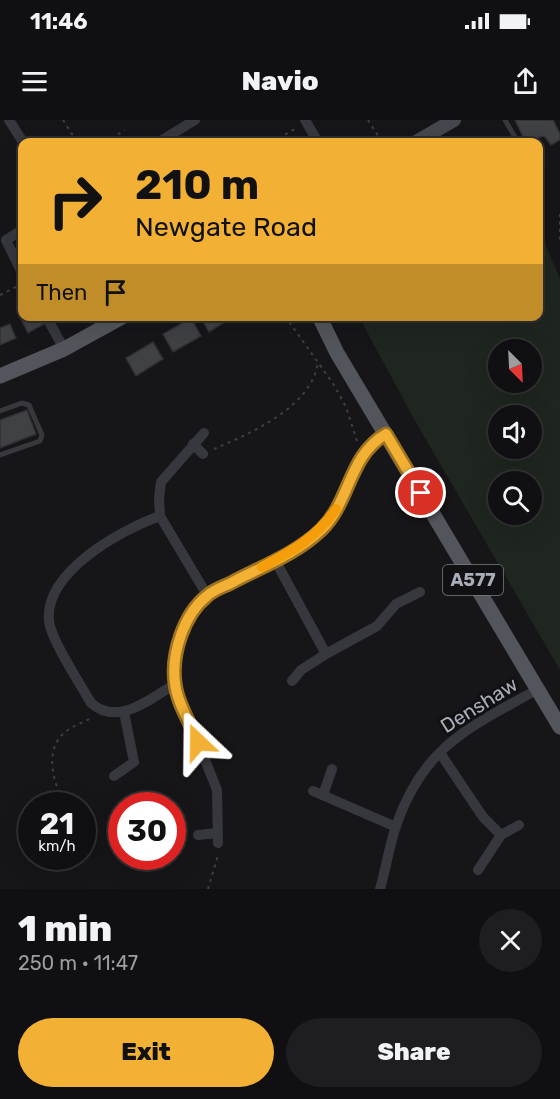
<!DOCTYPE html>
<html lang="en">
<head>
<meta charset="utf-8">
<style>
	body { margin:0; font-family:Rubik,sans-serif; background:#1e1e20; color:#f1f3f6; height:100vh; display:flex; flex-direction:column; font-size:22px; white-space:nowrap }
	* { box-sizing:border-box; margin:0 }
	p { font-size:20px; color:#9c9d9f }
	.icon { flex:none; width:33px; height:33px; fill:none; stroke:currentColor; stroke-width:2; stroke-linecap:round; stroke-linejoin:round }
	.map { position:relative; height:769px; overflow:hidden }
	.side { display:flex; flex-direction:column; background:#101012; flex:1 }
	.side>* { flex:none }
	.hud { position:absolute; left:18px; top:18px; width:525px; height:183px; border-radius:12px; box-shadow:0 6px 24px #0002,0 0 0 2px #303032; background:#f2b134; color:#111; overflow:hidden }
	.needle { width:39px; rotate:156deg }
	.controls { position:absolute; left:488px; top:219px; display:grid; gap:12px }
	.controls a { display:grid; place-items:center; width:54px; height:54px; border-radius:50%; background:#101012; box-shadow:0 6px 24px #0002,0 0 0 2px #303032; font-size:30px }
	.speed { position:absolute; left:18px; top:672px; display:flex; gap:12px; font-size:30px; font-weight:700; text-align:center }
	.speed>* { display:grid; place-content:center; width:78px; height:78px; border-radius:50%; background:#101012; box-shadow:0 6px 24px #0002,0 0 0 2px #303032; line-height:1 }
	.speed small { font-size:15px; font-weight:400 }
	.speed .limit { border:9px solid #d22; background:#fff; color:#111 }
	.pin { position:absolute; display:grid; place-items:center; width:51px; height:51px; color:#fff; margin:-26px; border:3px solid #fff; border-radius:50%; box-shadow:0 2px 6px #0007 }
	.me { position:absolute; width:66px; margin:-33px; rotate:337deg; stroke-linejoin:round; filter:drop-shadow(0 0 4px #0008) }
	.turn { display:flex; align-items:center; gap:21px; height:126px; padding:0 18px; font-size:27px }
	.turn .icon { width:78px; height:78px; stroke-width:2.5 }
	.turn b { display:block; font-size:42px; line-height:51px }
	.then { display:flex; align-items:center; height:57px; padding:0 18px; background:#0003; gap:12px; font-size:22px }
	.round { display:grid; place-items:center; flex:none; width:63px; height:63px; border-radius:32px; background:#1e1e20 }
	.summary { display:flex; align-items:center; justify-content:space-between; height:102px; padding:0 18px }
	h1 { font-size:36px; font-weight:800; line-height:45px }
	.button { display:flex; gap:12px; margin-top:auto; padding:12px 18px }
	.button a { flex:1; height:69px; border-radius:36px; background:#f2b134; color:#111; font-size:24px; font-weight:800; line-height:69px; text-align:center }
	.button a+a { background:#1e1e20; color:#f1f3f6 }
	.status { display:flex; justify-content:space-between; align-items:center; height:42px; padding:0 30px; background:#101012; direction:ltr }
	.status svg { height:16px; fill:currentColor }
	header { display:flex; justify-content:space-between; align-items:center; height:78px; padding:0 18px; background:#101012; font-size:27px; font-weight:800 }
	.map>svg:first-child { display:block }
</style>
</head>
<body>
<div class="status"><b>11:46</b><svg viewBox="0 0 49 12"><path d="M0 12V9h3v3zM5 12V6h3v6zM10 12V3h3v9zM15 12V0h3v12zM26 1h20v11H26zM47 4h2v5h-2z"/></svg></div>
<header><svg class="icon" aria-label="menu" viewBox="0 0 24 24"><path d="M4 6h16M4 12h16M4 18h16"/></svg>Navio<svg class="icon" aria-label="share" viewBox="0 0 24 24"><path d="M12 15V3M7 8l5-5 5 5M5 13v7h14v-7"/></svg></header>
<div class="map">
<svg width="560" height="769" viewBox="0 0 560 769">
	<rect width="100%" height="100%" fill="#161618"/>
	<path fill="#1e261f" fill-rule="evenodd" d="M 539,109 L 560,159 L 560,550 L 414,299 L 359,197 L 538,196 ZM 498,230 L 531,230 L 531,262 L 498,262 ZM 498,296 L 531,296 L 531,328 L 498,328 ZM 498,362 L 531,362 L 531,394 L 498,394 Z"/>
	<path fill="#404145" stroke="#303034" stroke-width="1.5" d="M 515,0 L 553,0 L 560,14 L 560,20 L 551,25 L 544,16 L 525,21 Z
		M 26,196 L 40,196 L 44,204 L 28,213 L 21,199 Z
		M 200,196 L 234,196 L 209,212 Z
		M 191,198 L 201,216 L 173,232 L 163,214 Z
		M 10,204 L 16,218 L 0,225 L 0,208 Z
		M 153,222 L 163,239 L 136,256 L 126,238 Z
		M 27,290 L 36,314 L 0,328 L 0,300 Z"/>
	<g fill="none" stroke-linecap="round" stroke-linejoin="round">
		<path stroke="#3d3f44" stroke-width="2" stroke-dasharray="3 4.5" stroke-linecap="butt" d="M 63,0 L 77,22
			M 368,0 L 382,22
			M 105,22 L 125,10
			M 272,22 L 295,9
			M 560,94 L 560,121
			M 0,175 L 20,165
			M 285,196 L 334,265 L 346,287 L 357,321
			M 214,329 C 251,313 312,287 318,242
			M 67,686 C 54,668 44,633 62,615 C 69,607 82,603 91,598
			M 82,703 L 89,717
			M 208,769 L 218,735"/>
		<path stroke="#37383d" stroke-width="5" d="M 505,0 L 518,22
			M 0,291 L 22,283 L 29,285 L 42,315 L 40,321 L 0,335"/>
		<path stroke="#37383d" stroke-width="10" d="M 9,0 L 23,22
			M 305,0 L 318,22
			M 159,22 L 195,0
			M 22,110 L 6,120 L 22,153
			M 46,196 L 64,229
			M 204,313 L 161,362 L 159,378 L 160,396 L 207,475
			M 193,324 L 203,334
			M 160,396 C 121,410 44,452 49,501 C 51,520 81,565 91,583 C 118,607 150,579 175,564
			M 275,440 L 326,534 L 377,506 L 396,484 L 420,472
			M 292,561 L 301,550 L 326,534
			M 440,633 L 483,697 L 501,715
			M 114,656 L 134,642 L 124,592
			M 313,671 L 396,707
			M 323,675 L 332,649
			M 198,715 L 217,713
			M 218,723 L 217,670 L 175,564 L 176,535 L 182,512 L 207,475 L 303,426 L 323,408 L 339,386 L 363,332 L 372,322 L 386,314
			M 478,750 L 501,715 L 519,705
			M 380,769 C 386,748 389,727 396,706 C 424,625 469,608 538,569"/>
		<path stroke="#45474d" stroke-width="14" d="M 416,22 L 454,0"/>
		<path stroke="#53555c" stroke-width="15" d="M 319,196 L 337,233 L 560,607
			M 0,256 L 64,229 L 124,196"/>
	</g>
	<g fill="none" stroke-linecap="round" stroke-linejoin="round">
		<defs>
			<path id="route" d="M 198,622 C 191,604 177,583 175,563 C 171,534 184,494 207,476 C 213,470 223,467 231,463 C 261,447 296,434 321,410 C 351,381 348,336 386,314 L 421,373"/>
		</defs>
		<use href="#route" stroke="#9d7322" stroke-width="15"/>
		<use href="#route" stroke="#f2b134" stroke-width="10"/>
		<path stroke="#f59e0b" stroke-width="10" d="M 262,447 C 292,431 316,418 336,389"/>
	</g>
	<g text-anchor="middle" stroke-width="6" stroke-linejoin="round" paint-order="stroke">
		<rect fill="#111113" stroke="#7b7e86" stroke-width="1.5" x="443" y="445" width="60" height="30" rx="4.5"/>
		<g font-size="18" font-weight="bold" fill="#a8adb8">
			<text x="473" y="466">A577</text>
		</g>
		<g font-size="20" fill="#a8adb8" stroke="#111113">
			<text transform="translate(479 585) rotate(-32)" y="7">Denshaw</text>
		</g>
	</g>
</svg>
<div class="controls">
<a><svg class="needle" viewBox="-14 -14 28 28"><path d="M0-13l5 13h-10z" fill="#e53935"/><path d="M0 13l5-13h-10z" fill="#9c9d9f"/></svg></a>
<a><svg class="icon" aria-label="sound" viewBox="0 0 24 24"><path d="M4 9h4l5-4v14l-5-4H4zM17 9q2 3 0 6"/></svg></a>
<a><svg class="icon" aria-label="search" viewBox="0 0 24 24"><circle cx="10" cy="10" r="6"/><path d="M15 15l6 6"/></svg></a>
</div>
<div class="speed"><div>21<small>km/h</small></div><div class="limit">30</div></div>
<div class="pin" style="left:421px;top:373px;background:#d93025"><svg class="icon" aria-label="arrive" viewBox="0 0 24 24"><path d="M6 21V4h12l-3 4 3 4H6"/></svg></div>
<svg class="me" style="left:198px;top:622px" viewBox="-20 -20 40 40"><path d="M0-17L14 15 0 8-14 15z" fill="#f2b134" stroke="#fff" stroke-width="4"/></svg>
<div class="hud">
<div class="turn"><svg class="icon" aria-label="right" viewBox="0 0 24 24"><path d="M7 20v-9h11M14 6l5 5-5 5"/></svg><div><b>210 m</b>Newgate Road</div></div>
<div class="then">Then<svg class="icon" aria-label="arrive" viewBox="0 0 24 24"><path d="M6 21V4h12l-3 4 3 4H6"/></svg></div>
</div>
</div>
<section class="side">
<div class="summary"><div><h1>1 min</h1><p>250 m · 11:47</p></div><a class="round"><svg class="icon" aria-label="close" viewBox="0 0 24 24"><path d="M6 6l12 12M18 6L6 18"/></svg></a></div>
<div class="button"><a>Exit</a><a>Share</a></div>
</section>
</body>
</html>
